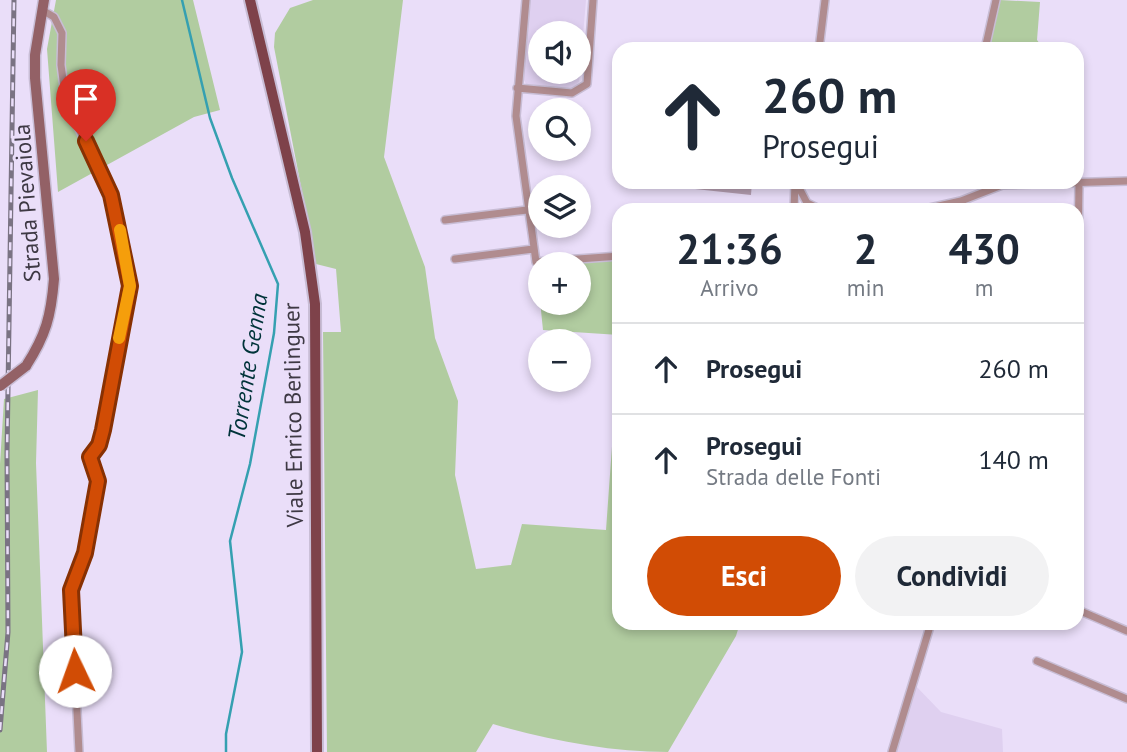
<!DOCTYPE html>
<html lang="it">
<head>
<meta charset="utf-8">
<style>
	body { margin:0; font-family:"PT Sans",sans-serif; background:#f2f2f3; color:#1f2937; height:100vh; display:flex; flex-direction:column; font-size:26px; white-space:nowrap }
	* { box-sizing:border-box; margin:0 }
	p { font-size:23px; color:#747a83 }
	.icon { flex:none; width:38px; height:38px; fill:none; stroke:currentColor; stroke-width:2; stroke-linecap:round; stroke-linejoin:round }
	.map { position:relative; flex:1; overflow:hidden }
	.sheet { position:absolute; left:612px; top:203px; width:472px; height:427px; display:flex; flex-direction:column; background:#fff; border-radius:21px; box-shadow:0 4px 10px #0003 }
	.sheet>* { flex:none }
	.guide { position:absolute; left:612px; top:42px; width:472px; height:147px; border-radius:21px; box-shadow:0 4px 10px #0003; background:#fff; color:#1f2937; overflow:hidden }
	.tools { position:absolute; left:528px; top:21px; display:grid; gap:14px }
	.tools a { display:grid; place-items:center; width:63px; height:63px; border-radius:50%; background:#fff; box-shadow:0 4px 10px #0003; font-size:35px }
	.pin { position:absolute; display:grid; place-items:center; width:60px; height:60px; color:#fff; margin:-72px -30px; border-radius:50% 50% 50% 0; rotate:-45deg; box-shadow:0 0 7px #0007 }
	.pin .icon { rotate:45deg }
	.me { position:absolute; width:77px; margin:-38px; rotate:357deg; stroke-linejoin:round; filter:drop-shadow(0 0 5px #0008) }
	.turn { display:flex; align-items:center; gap:24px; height:147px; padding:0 35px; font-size:32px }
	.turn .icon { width:91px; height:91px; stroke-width:2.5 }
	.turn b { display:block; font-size:49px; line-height:60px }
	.eta { display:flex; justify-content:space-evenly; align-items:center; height:119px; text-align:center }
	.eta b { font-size:42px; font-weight:800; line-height:49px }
	.button { display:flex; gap:14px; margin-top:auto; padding:14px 35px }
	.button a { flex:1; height:80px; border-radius:42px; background:#d14c05; color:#fff; font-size:28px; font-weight:800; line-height:80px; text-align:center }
	.button a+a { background:#f2f2f3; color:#1f2937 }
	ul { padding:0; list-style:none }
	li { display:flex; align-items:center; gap:21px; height:91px; padding:0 35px; border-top:2px solid #e0e1e3 }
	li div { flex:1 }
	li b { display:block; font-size:26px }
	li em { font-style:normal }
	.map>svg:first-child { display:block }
</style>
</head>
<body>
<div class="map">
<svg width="1127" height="752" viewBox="0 0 1127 752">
	<rect width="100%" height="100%" fill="#eadef9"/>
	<path fill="#dfd0f0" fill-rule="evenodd" d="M 530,0 L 586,0 L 579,82 L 572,89 L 526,84 L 523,78 ZM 541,33 L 579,33 L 579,72 L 541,72 Z
		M 913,683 L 941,712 L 1002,729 L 1003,752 L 893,752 Z"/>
	<path fill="#b1cca0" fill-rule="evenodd" d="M 56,0 L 193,0 L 220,110 L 194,117 L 58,192 L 47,49 Z
		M 313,0 L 403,0 L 384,157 L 425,267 L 435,338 L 458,401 L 455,475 L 476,569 L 511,565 L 522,524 L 606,530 L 619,349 L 620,623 L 740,623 L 736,636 L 668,752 C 610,752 548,740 493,724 L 476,752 L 327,752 L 323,332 L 341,332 L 336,269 L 316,264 L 274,47 L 275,33 L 290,8 Z
		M 1000,0 L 1040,2 L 1037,40 L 1044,49 L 989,49 Z
		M 619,256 L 619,335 L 543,330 L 536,262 ZM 541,264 L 579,264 L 579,303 L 541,303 Z
		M 38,390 L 36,463 L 47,752 L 0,752 L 0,464 L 4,399 Z"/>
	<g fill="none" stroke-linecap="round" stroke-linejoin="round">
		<path stroke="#35a0b1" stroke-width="2.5" d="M 182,0 L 210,118 L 232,178 L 278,284 L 274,333 L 250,464 L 230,541 L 242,652 L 226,734 L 226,752"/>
	</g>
	<path fill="#b69fb2" d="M 695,182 L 752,182 L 751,195 L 695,189 Z"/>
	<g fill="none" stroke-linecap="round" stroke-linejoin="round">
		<defs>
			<path id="street" d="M 526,0 L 516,116 L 536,262 L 620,256
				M 42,10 L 54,17 L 62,33 L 61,65 L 66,102 L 111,195 L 130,286 L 103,430 L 99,445 L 90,457 L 98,481 L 85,553 L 71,590 L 79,752
				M 819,49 L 825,0
				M 985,49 L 996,0
				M 517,88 L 572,93 L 587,84 L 593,0
				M 796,182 L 807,203 L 821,210
				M 794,210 L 795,183
				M 921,210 L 961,201 L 1002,185 L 1127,181
				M 445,220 L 527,210
				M 1078,251 L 1079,183
				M 455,259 L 533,249
				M 1078,610 L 1127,631
				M 1037,661 L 1127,699
				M 892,752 L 931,623"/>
			<path id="secondary" d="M 26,366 C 46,335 51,316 54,279 L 35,78 L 35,55 L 44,0"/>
			<path id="primary" d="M 250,0 L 305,232 L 315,304 L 317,752"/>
		</defs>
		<use href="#street" stroke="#c8bdd5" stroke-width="10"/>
		<use href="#secondary" stroke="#c8bdd5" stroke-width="13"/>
		<use href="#primary" stroke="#c8bdd5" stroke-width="14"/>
		<use href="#street" stroke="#b08c8f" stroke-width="7"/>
		<use href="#secondary" stroke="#936166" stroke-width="10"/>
		<use href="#primary" stroke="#7e424a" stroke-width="10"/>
		<defs>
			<path id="rail" d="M 0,730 L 8,632 L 7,454 L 14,0"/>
		</defs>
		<use href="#rail" stroke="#7a7383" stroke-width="5"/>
		<use href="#rail" stroke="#eadef9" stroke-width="2.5" stroke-dasharray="8" stroke-linecap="butt"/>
		<defs>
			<path id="secondary-bridge" d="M 0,386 L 26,366"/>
		</defs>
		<use href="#secondary-bridge" stroke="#c8bdd5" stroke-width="13" stroke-linecap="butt"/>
		<use href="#secondary-bridge" stroke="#936166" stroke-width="10"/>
	</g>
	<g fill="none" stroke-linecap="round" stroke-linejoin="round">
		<defs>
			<path id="route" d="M 75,671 L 71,590 L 85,553 L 98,481 L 90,457 L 99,445 L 103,430 L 130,286 L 111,195 L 86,141"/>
		</defs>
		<use href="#route" stroke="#883103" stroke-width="18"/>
		<use href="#route" stroke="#d14c05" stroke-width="12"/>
		<path stroke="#f59e0b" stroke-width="12" d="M 119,338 L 130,286 L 120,230"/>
	</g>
	<g text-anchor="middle" stroke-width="6" stroke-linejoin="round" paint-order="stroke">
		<g font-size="23" fill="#3e3944" stroke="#eadef9">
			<text transform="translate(27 203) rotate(-94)" y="8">Strada Pievaiola</text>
			<text transform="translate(293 415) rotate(-91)" y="8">Viale Enrico Berlinguer</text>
		</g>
		<g font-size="24" font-style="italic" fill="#00333a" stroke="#eadef9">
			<text transform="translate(248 367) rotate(-81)" y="8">Torrente Genna</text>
		</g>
	</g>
</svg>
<div class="tools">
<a><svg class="icon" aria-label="sound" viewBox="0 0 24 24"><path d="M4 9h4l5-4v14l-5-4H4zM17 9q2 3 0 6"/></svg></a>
<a><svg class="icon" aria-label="search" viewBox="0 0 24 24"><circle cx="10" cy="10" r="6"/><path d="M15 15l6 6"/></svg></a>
<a><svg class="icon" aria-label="layers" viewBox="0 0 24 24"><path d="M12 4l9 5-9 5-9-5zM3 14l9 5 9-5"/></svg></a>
<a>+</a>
<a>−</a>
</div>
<div class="pin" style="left:86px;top:141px;background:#d93025"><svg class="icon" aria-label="arrive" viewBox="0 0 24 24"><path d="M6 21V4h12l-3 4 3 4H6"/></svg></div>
<svg class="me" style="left:75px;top:671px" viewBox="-20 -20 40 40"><circle r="19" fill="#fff"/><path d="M0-13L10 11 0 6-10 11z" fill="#d14c05"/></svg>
<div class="guide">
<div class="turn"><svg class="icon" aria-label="ahead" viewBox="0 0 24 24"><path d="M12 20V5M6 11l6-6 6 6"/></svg><div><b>260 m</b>Prosegui</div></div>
</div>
<section class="sheet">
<div class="eta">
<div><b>21:36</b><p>Arrivo</p></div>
<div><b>2</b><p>min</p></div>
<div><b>430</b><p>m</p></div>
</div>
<ul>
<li><svg class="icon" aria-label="ahead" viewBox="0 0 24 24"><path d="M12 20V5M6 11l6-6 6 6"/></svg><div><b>Prosegui</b></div><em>260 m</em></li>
<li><svg class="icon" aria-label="ahead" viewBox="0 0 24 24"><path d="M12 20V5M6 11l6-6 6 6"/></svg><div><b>Prosegui</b><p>Strada delle Fonti</p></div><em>140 m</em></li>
</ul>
<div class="button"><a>Esci</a><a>Condividi</a></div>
</section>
</div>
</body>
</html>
